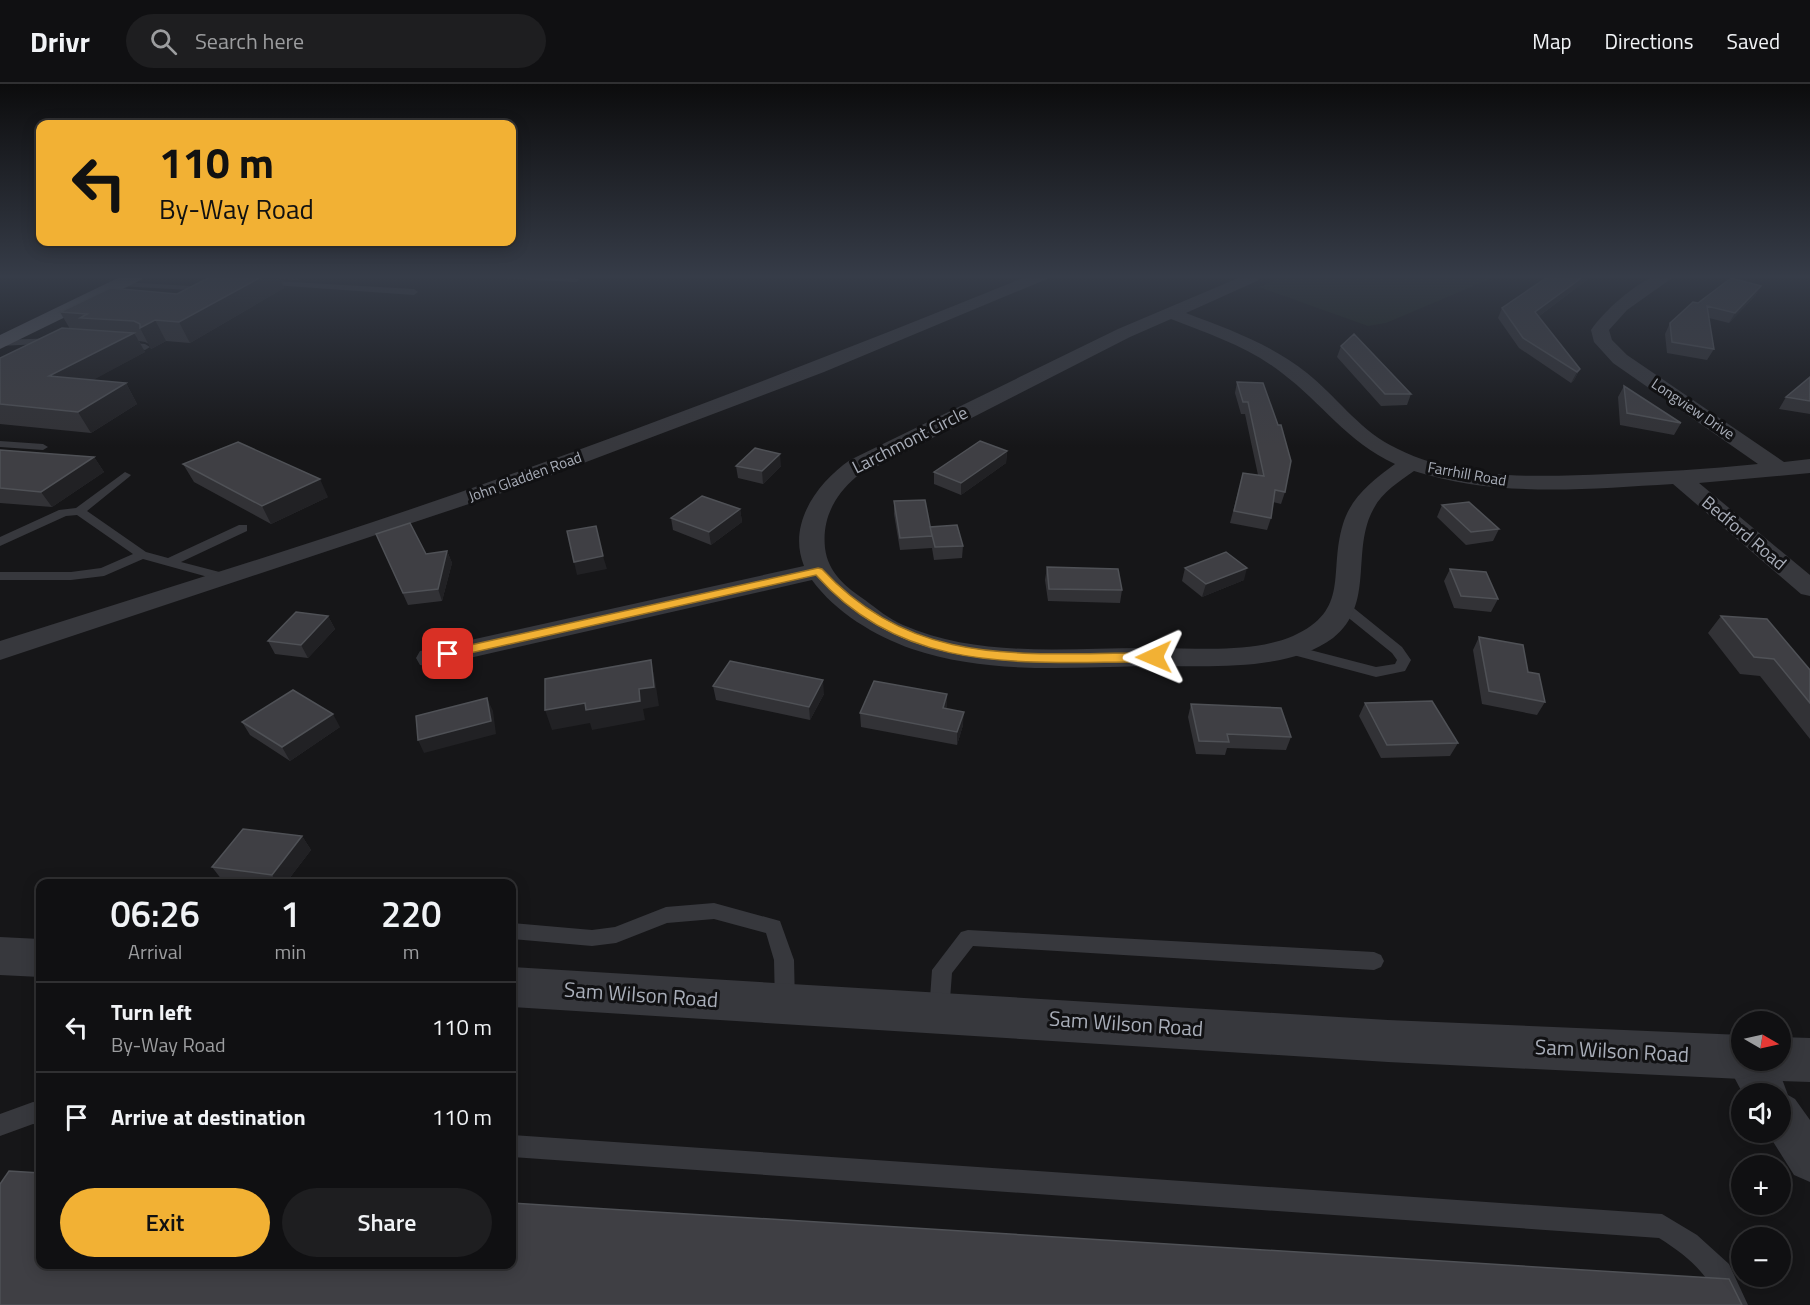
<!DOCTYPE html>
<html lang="en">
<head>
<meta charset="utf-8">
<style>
	body { margin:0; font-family:"Titillium Web",sans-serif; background:#1e1e20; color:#f1f3f6; height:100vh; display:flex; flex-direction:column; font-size:22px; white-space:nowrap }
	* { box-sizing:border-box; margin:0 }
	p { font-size:20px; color:#9c9d9f }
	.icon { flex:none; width:33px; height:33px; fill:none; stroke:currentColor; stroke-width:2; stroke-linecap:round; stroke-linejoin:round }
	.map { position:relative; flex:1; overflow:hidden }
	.sheet { position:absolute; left:36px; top:795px; width:480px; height:390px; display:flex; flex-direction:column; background:#101012; border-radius:12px; box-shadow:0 3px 15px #0003,0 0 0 2px #303032 }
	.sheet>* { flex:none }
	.top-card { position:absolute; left:36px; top:36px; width:480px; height:126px; border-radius:12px; box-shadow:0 3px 15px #0003,0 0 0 2px #303032; background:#f2b134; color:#111; overflow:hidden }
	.needle { width:39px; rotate:99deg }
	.buttons { position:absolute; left:1731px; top:927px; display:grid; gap:12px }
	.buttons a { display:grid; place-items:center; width:60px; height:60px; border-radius:50%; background:#101012; box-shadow:0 3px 15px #0003,0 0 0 2px #303032; font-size:30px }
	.pin { position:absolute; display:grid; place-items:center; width:51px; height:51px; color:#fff; margin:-26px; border-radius:12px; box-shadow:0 3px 9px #0006 }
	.me { position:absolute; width:66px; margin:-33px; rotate:269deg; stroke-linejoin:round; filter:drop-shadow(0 0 4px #0008) }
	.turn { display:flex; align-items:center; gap:21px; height:126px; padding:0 24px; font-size:27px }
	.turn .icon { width:78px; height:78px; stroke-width:2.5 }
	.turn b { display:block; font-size:42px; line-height:51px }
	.eta { display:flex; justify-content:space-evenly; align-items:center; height:102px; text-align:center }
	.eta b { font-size:36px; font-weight:600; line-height:42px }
	.primary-button { display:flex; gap:12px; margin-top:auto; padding:12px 24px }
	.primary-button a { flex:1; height:69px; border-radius:36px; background:#f2b134; color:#111; font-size:24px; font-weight:600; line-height:69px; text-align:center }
	.primary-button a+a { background:#1e1e20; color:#f1f3f6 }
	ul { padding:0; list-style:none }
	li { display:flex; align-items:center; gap:18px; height:90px; padding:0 24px; border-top:2px solid #303032 }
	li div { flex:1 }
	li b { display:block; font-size:22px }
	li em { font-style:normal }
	header { display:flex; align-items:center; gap:36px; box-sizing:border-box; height:84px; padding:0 30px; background:#101012; border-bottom:2px solid #303032 }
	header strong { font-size:28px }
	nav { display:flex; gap:33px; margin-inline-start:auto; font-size:21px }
	.search { width:420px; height:54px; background:#1e1e20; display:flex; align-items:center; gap:15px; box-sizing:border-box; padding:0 21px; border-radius:33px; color:#9c9d9f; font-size:22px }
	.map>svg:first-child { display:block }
</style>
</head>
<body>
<header>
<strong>Drivr</strong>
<div class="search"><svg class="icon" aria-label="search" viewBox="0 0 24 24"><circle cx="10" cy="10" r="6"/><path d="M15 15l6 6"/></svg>Search here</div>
<nav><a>Map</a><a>Directions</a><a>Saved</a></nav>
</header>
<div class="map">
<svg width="1810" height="1221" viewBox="0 0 1810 1221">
	<rect width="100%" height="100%" fill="#161618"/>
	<path fill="#1c231d" d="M 1263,192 L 1497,192 L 1386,239 L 1368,242 L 1259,203 L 1275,196 Z"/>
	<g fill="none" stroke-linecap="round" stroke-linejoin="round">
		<path fill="#37383d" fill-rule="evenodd" d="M 191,192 L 234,192 L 235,193 L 231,195 L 195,194 Z
			M 492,192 L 576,194 L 580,196 L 576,198 L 496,194 Z
			M 263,193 L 274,197 L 414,205 L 418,208 L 414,211 L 273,201 L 260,197 L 260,193 Z
			M 120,198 L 191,202 L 195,204 L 191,206 L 117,202 L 117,198 Z
			M 58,254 L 61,255 L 61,259 L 0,262 L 1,256 Z
			M 121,258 L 145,260 L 150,263 L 145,266 L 118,263 L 118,259 Z
			M 0,357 L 43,360 L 48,363 L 43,366 L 0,363 Z
			M 125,388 L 131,391 L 129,393 L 87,427 L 146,468 L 168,474 L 239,441 L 247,441 L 247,447 L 181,478 L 231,491 L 233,494 L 231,497 L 226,498 L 143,475 L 104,492 L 71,496 L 0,496 L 0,488 L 71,488 L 101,484 L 133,470 L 77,431 L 66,432 L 0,462 L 0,453 L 59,426 L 76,424 Z
			M 1345,520 L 1350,521 L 1402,563 L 1411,576 L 1405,587 L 1376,593 L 1282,568 L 1280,565 L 1287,560 L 1376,583 L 1395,580 L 1397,576 L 1392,569 L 1340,527 L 1338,524 Z
			M 714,819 L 780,837 L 794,876 L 795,920 L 792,926 L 785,929 L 778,926 L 775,920 L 774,876 L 766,849 L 714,835 L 667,839 L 616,859 L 592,862 L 512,855 L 512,839 L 592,846 L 615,843 L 666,823 Z
			M 968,846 L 1374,868 L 1381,871 L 1384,877 L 1381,883 L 1374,886 L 973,862 L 952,889 L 949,929 L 946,936 L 939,938 L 932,936 L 929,929 L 932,886 L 961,848 Z
			M 33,1018 L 40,1019 L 40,1041 L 33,1040 L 0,1052 L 0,1030 Z
			M 512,1051 L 1662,1130 L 1697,1151 L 1729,1180 L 1748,1221 L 1722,1221 C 1707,1189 1689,1173 1659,1154 L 512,1073 Z"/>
		<path fill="#37383d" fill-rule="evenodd" d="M 1028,192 L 1049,192 L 1047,195 L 824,288 L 520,403 L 0,576 L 0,557 C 169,503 339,452 506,392 C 681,330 855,262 1028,192 Z
			M 1243,192 L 1258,192 L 1259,194 L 1257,197 L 1186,229 C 1228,245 1271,260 1307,289 C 1336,312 1357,343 1390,361 C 1456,397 1535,393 1608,390 C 1658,388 1708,385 1758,380 L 1613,279 L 1594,258 L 1591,246 C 1603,228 1635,199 1656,192 C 1661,190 1669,192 1675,192 L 1627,226 L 1609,246 L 1612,256 L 1627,271 L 1784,378 L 1810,375 L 1810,389 L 1699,399 L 1810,491 L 1810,512 L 1801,510 L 1673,400 C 1587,405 1497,414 1414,387 C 1400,397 1382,408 1374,424 C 1350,466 1376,520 1333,554 C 1285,590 1199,581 1142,582 C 1065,584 986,590 912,565 C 875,552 835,528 812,496 L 430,583 L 420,581 L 416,574 L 420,567 L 430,565 L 804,482 C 787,440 817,399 850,376 L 1118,245 ZM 1171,235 C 1209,250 1249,263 1282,289 C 1323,320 1346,357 1395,380 C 1373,396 1351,413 1343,440 C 1328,489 1351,526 1293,552 C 1248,571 1192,563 1145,564 C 1064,564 979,574 903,541 C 889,535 877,525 865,516 C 846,503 828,489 825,464 C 822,435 834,412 856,393 L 1130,253 Z
			M 1742,958 L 1742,976 L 1770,976 L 1782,995 L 1788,1011 L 1795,1015 L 1810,1036 L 1810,1098 L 1794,1091 L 1767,1048 L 1780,1048 L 1780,1010 L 1743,1010 L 1725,976 L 1731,962 Z"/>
		<path fill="#37383d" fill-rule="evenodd" d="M 0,853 L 40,855 L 40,893 L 0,891 Z
			M 512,883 L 1388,936 L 1742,951 L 1742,976 L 1780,976 L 1780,953 L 1810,954 L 1810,998 L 1780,997 L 1764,991 L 1761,983 L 1758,989 L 1742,995 L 1388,978 L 512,923 Z"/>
		<path fill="#53555c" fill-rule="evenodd" d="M 122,192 L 144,192 L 141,196 L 0,265 L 0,251 Z"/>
	</g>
	<path fill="#323236" d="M 212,192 L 306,192 L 298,196 L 281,195 L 284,204 L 190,259 L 166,257 L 151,265 L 149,260 L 145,258 L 139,257 L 145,268 L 92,296 L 126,299 L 137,320 L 91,349 L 0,340 L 0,274 L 70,245 L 60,228 L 177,210 Z
		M 1549,192 L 1592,192 L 1538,233 L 1580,285 L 1574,296 L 1571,299 L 1519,264 L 1498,234 L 1502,224 Z
		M 1761,202 L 1755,212 L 1729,239 L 1709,234 L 1714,265 L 1707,276 L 1667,269 L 1665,250 L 1670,239 L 1698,219 Z
		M 1341,262 L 1411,310 L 1407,321 L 1381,322 L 1337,273 Z
		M 1810,293 L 1810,330 L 1779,325 L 1786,313 Z
		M 1237,298 L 1263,299 L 1285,408 L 1281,420 L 1273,418 L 1271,434 L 1267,446 L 1230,439 L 1243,389 L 1258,391 L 1245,330 L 1241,330 L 1235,309 Z
		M 1624,302 L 1681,339 L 1674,351 L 1620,341 L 1618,313 Z
		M 0,366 L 94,373 L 104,388 L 52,423 L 0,419 Z
		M 1007,367 L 1006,379 L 961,411 L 934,400 L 934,388 Z
		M 183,380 L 328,413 L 271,440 L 194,398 Z
		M 736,382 L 781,382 L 763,400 L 738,394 Z
		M 894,417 L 930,443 L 963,462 L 962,474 L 934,476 L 932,464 L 900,466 L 894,430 Z
		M 1442,421 L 1499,445 L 1493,457 L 1466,461 L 1437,433 Z
		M 740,425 L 742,438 L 711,461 L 673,446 L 671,434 Z
		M 376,450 L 426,470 L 447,467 L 452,479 L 442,517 L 408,521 Z
		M 1047,483 L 1122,506 L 1120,519 L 1048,517 L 1045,496 Z
		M 1185,484 L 1244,496 L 1202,513 L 1182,497 Z
		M 1450,485 L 1498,515 L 1491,528 L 1454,524 L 1444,497 Z
		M 328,532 L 335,545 L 308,574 L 275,570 L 268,557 Z
		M 1721,532 L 1810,586 L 1810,655 L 1760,592 L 1740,590 L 1708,549 Z
		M 1479,553 L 1528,588 L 1545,618 L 1537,631 L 1482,620 L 1473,566 Z
		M 713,602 L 824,610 L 810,636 L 716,616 Z
		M 1365,619 L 1458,659 L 1450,672 L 1381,674 L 1359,632 Z
		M 1191,620 L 1291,653 L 1286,666 L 1227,664 L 1225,671 L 1196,670 L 1188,633 Z
		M 946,624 L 963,641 L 957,661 L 861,643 L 860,629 Z
		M 242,638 L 340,643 L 290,677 L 250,651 Z
		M 302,752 L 311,766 L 285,800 L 249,800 L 222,796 L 212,783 Z"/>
	<path fill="#212124" d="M 263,192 L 279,192 L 284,204 L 190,259 L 179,238 Z
		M 296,192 L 306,192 L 298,196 Z
		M 1584,192 L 1592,192 L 1531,238 L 1535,228 Z
		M 1761,202 L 1755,212 L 1729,239 L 1735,229 Z
		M 155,236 L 166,257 L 151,265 L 140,244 Z
		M 134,249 L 145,268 L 62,313 L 49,292 Z
		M 1580,285 L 1574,296 L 1571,299 L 1577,288 Z
		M 126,299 L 137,320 L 91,349 L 78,328 Z
		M 1007,367 L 1006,379 L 961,411 L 961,399 Z
		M 780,370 L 781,382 L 763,400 L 762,387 Z
		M 94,373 L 104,388 L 52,423 L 41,408 Z
		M 320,395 L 328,413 L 271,440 L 262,422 Z
		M 740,425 L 742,438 L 711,461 L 709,448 Z
		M 447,467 L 452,479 L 442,517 L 438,505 Z
		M 603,472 L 607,485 L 577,491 L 574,478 Z
		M 1247,484 L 1244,496 L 1202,513 L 1206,500 Z
		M 328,532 L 335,545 L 308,574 L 301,561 Z
		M 651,576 L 655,596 L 659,622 L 643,625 L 645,636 L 592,646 L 590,639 L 552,646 L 545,626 L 639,605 Z
		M 823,596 L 824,610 L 810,636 L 809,623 Z
		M 947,610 L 947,623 L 943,637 L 943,624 Z
		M 487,614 L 493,627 L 496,650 L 424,669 L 418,656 Z
		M 964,628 L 963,641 L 957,661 L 957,648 Z
		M 333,630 L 340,643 L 290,677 L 282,663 Z
		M 302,752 L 311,766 L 285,800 L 278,800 L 272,791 Z"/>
	<path fill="#3f3f44" stroke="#4f5156" stroke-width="1.5" d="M 212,192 L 263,192 L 179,238 L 155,236 L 140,244 L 140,240 L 134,237 L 80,234 L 87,230 L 60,228 L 110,204 L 177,210 Z
		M 1549,192 L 1584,192 L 1535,228 L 1580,285 L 1577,288 L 1523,254 L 1502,224 Z
		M 1731,194 L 1761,202 L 1735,229 L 1707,222 L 1714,265 L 1672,258 L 1670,239 L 1693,218 L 1698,219 Z
		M 62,244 L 134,249 L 49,292 L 126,299 L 78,328 L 0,320 L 0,274 Z
		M 1354,250 L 1411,310 L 1385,310 L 1341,262 Z
		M 1810,293 L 1810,317 L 1786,313 Z
		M 1237,298 L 1263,299 L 1278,341 L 1281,341 L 1291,377 L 1285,408 L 1275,406 L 1271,434 L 1234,427 L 1243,389 L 1264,392 L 1248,318 L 1243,318 Z
		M 1624,302 L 1681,339 L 1627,329 Z
		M 980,357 L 1007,367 L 961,399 L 934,388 Z
		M 238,358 L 320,395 L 262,422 L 183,380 Z
		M 755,364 L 780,370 L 762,387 L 736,382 Z
		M 0,366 L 94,373 L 41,408 L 0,404 Z
		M 702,412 L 740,425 L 709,448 L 671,434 Z
		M 925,416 L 932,452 L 900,454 L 894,417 Z
		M 1469,418 L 1499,445 L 1471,448 L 1442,421 Z
		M 410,439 L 426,470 L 447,467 L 438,505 L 403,509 L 376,450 Z
		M 957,441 L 963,462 L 935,463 L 930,443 Z
		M 596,442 L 603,472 L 574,478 L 567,447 Z
		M 1226,468 L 1247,484 L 1206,500 L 1185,484 Z
		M 1047,483 L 1118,485 L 1122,506 L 1049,505 Z
		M 1450,485 L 1486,488 L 1498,515 L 1461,512 Z
		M 296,528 L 328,532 L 301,561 L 268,557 Z
		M 1721,532 L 1767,535 L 1810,586 L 1810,619 L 1774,575 L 1754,573 Z
		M 1479,553 L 1523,561 L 1528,588 L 1539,590 L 1545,618 L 1489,607 Z
		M 651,576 L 654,603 L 639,605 L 640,617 L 586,626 L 585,619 L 545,626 L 545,595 Z
		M 730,577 L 823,596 L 809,623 L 713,602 Z
		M 874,597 L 947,610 L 943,624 L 964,628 L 957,648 L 860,629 Z
		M 293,606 L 333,630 L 282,663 L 242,638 Z
		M 487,614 L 491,637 L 418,656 L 416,632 Z
		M 1432,617 L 1458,659 L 1387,661 L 1365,619 Z
		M 1191,620 L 1281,624 L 1291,653 L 1227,650 L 1229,658 L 1199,657 Z
		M 243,745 L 302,752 L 272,791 L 212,783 Z
		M 9,1087 L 40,1089 L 40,1180 L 512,1180 L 512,1119 L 1729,1195 L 1742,1221 L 0,1221 L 0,1100 Z"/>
	<linearGradient id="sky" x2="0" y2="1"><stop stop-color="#0c0c0d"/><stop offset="0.53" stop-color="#363c48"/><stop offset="1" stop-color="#363c48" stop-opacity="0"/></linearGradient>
	<rect width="1810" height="363" fill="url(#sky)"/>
	<path fill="#f2b134" stroke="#9d7322" stroke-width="1.5" d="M 818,484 L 822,485 C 916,587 1028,568 1154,569 L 1160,573 L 1154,578 C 1029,577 907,594 816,491 L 448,574 L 441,570 L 448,566 Z"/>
	<g text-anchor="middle" stroke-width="6" stroke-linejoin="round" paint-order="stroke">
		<g font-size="15" fill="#a8adb8" stroke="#111113">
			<text transform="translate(1693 325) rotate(34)" y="5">Longview Drive</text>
			<text transform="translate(1467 390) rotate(10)" y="5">Farrhill Road</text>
			<text transform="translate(525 393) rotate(-20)" y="5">John Gladden Road</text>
		</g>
		<g font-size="18" fill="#a8adb8" stroke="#111113">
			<text transform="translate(910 356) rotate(-27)" y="6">Larchmont Circle</text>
			<text transform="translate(1744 449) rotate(40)" y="6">Bedford Road</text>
		</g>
		<g font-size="21" fill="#a8adb8" stroke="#111113">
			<text transform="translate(641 911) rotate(4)" y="7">Sam Wilson Road</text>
			<text transform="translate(1126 940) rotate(4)" y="7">Sam Wilson Road</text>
			<text transform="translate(1612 967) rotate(3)" y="7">Sam Wilson Road</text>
		</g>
	</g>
</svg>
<div class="buttons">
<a><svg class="needle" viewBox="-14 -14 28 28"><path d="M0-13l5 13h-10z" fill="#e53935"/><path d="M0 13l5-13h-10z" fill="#9c9d9f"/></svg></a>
<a><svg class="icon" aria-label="sound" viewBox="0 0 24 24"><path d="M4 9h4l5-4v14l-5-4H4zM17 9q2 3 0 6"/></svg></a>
<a>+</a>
<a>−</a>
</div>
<div class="pin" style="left:448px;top:570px;background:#d93025"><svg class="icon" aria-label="arrive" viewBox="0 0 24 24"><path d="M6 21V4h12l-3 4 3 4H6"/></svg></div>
<svg class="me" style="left:1154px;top:573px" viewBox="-20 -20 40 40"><path d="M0-17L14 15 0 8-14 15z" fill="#f2b134" stroke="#fff" stroke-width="4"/></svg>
<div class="top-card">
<div class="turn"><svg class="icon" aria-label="left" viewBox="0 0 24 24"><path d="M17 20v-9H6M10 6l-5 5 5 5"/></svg><div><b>110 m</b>By-Way Road</div></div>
</div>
<section class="sheet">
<div class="eta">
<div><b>06:26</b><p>Arrival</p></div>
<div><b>1</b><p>min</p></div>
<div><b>220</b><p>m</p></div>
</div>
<ul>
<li><svg class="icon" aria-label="left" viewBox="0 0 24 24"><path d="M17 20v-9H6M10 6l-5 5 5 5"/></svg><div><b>Turn left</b><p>By-Way Road</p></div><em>110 m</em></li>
<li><svg class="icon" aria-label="arrive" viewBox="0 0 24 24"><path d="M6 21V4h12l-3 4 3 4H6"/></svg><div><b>Arrive at destination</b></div><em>110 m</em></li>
</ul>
<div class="primary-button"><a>Exit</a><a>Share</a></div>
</section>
</div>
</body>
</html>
